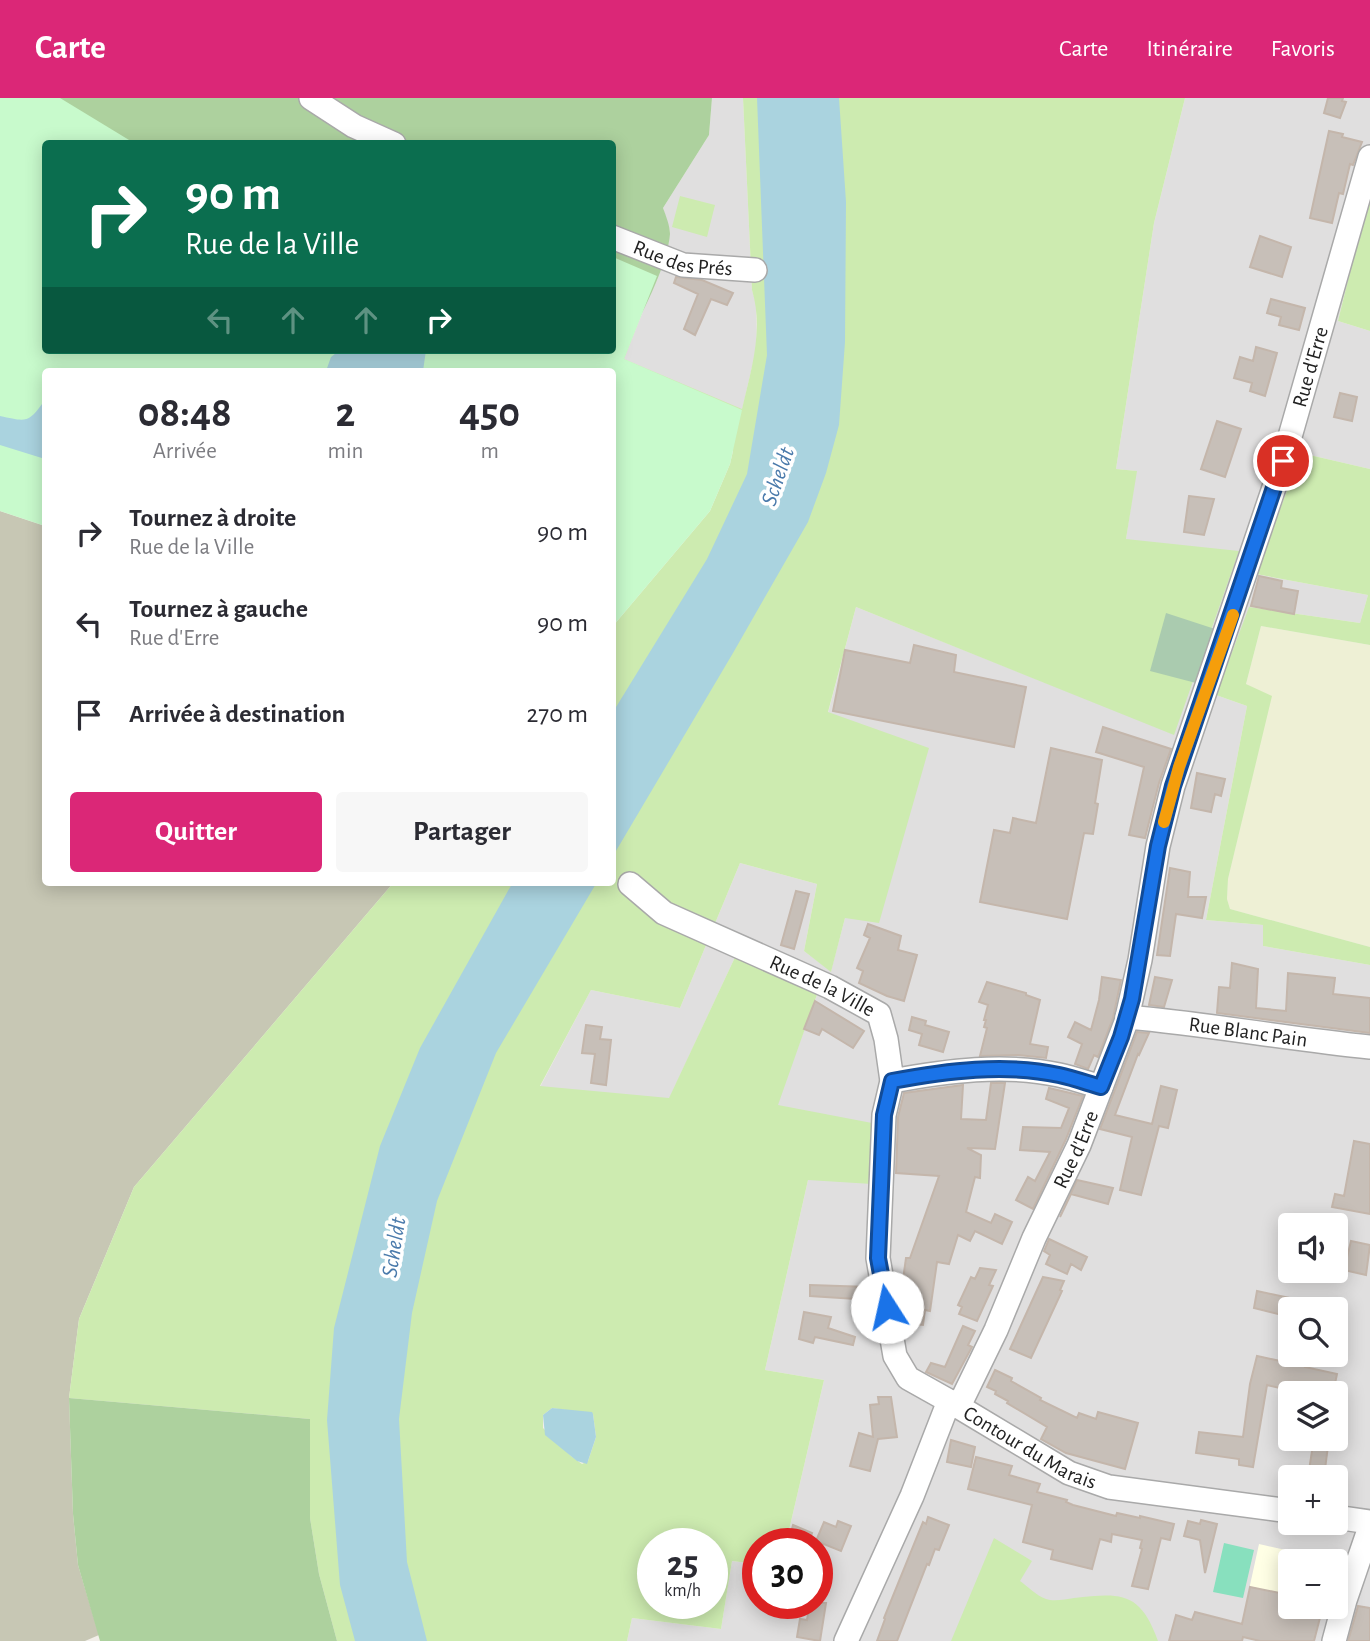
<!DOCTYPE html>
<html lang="fr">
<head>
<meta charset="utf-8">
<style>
	body { margin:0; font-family:"Alegreya Sans",sans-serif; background:#f7f7f7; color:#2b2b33; height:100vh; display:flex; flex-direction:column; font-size:26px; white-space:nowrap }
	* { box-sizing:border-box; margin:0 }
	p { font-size:23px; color:#7c7c81 }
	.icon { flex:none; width:38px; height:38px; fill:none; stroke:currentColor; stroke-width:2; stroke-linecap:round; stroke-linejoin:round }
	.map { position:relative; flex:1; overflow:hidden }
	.side { position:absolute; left:42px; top:270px; width:574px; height:518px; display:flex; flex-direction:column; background:#fff; border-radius:7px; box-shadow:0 4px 18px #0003 }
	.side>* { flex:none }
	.hud { position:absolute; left:42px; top:42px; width:574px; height:214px; border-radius:7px; box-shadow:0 4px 18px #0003; background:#0b6e4f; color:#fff; overflow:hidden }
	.controls { position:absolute; left:1278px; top:1115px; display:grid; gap:14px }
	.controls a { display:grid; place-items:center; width:70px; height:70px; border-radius:7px; background:#fff; box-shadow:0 4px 18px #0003; font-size:35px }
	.speed { position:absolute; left:637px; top:1430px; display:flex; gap:14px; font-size:35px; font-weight:700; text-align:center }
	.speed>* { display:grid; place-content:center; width:91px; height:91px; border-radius:50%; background:#fff; box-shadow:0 4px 18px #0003; line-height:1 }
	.speed small { font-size:18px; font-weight:400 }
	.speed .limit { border:10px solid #d22; background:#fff; color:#111 }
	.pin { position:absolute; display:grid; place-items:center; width:60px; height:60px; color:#fff; margin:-30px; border:4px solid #fff; border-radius:50%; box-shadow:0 2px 7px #0007 }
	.me { position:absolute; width:77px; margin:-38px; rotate:350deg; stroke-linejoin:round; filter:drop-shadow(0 0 5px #0008) }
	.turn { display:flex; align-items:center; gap:24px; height:147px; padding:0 28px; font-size:32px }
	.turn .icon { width:91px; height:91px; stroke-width:2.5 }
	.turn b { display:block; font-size:49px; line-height:60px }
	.lanes { display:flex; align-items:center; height:66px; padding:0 28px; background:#0003; justify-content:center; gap:35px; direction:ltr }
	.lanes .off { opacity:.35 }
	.eta { display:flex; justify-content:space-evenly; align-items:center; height:119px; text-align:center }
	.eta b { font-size:42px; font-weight:700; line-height:49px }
	.button { display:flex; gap:14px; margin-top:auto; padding:14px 28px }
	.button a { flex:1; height:80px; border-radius:7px; background:#db2777; color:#fff; font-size:28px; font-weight:700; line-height:80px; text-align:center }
	.button a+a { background:#f7f7f7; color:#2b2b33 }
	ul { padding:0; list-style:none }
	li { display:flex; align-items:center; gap:21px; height:91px; padding:0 28px }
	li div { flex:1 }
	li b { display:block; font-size:26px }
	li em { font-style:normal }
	header { display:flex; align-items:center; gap:42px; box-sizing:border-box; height:98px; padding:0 35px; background:#db2777; color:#fff }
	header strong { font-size:33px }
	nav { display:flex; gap:38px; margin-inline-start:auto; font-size:24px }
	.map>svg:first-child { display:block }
</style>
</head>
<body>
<header>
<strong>Carte</strong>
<nav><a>Carte</a><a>Itinéraire</a><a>Favoris</a></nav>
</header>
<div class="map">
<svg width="1370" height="1543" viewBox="0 0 1370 1543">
	<rect width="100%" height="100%" fill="#f2efe9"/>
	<path fill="#e0dfdf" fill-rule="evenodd" d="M 712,0 L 743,0 L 752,192 L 756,205 L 757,248 L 742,312 L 624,261 L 667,153 L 670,133 L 663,110 L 709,37 Z
		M 1185,0 L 1370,0 L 1370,92 L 1338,223 L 1370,233 L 1370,371 L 1301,355 L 1256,476 L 1368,497 L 1360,525 L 1250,509 L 1216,597 L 1247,608 L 1206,822 L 1263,827 L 1263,848 L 1370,867 L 1370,1543 L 627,1543 L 632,1520 L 721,1531 L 732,1463 L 758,1466 L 758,1505 L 817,1505 L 817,1446 L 786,1445 L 824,1282 L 765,1272 L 808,1082 L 777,1007 L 819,891 L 737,855 L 669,1001 L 540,989 L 591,892 L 680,910 L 740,765 L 817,786 L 804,853 L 831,873 L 845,820 L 828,615 L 856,509 L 1174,636 L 1126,441 L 1136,373 L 1116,371 L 1154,125 ZM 1290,1127 L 1335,1127 L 1335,1172 L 1290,1172 ZM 1290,1211 L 1335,1211 L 1335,1256 L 1290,1256 ZM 1290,1295 L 1335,1295 L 1335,1340 L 1290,1340 ZM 1290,1379 L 1335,1379 L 1335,1424 L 1290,1424 ZM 1290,1463 L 1335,1463 L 1335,1508 L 1290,1508 Z"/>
	<path fill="#ffffe5" d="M 1259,1446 L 1335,1463 L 1290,1463 L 1290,1508 L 1318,1526 L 1245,1510 Z"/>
	<path fill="#c7c7b4" d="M 0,413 L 45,428 L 46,784 L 394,784 L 134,1089 L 79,1221 L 69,1300 L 73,1416 L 78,1467 L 99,1537 L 85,1543 L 0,1543 Z"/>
	<path fill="#eef0d5" d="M 1261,528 L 1370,547 L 1370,849 L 1230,811 L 1227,801 L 1228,781 L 1271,599 L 1246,586 Z"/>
	<path fill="#cdebb0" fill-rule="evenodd" d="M 743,0 L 1185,0 L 1154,125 L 1116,371 L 1137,373 L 1126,441 L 1239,453 L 1174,637 L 856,509 L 828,614 L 929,650 L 879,825 L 845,820 L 831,874 L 804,853 L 817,786 L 740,765 L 680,910 L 591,892 L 540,988 L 669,1000 L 737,855 L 819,891 L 778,1007 L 872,1025 L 872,1086 L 808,1082 L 765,1272 L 824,1282 L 786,1445 L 758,1446 L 758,1466 L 732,1463 L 721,1531 L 632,1520 L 627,1543 L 337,1543 L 319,1476 L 310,1420 L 310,1321 L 69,1300 L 79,1221 L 134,1089 L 394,784 L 612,784 L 613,528 L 710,413 L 730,366 L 733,353 L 613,277 L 642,215 L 624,261 L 742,311 C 751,272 764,232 752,192 ZM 552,1310 L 593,1316 L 596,1339 L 588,1363 L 582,1366 L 571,1358 L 543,1330 L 543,1317 ZM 653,1446 L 712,1446 L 712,1505 L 653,1505 Z
		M 1370,92 L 1370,233 L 1338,223 Z
		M 680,98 L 715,107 L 707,139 L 672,129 Z
		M 1301,355 L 1370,371 L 1370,547 L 1261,528 L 1246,586 L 1272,598 L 1228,781 L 1227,801 L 1230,811 L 1370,849 L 1370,867 L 1263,848 L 1263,827 L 1206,822 L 1247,608 L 1216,597 L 1249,509 L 1360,525 L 1368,497 L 1256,476 Z
		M 994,1440 L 1032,1463 L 1020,1483 C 1027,1488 1037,1498 1046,1501 C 1054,1504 1066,1501 1074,1500 C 1121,1495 1140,1493 1158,1543 L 951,1543 Z"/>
	<path fill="#add19e" d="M 11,0 L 712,0 L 709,37 L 663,110 C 666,118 670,128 670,136 C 667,174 630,238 612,273 L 612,46 L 352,46 L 346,43 L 338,46 L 84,45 Z
		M 69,1300 L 310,1321 L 310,1420 L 319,1476 L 337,1543 L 100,1543 L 78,1467 L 73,1416 Z"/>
	<path fill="#aacbaf" d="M 1166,515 L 1215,531 L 1196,585 L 1150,573 Z"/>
	<path fill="#c8facc" d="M 0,0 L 60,0 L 134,45 L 46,46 L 46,252 L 612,252 L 613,159 L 657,178 L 624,261 L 742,312 L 730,366 L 710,413 L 613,528 L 612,273 L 46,273 L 45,428 L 0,413 Z"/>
	<path fill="#88e0be" d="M 1224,1445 L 1254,1452 L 1243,1500 L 1213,1494 Z"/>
	<path fill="#aad3df" d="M 757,0 L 839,0 L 846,104 L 845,244 L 839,327 L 826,375 L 808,424 L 733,555 L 613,758 L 613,614 L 707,461 L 747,376 L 767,257 Z
		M 340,252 L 426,252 L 423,273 L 326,273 L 331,259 Z
		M 42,306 L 45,306 L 45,361 L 0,347 L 0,318 C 24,323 28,326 42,306 Z
		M 513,784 L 597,784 L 496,955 L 437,1103 L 412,1215 L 399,1321 L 407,1464 L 427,1543 L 355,1543 L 340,1487 L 327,1322 L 334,1230 L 380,1048 L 420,950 Z
		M 552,1310 L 592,1314 L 593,1316 L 596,1339 L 587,1366 L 577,1363 L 545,1337 L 543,1317 Z"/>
	<path fill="#c7bfb8" stroke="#c4b6ab" stroke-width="2" d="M 1328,0 L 1343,0 L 1342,3 L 1346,4 L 1340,20 L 1324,15 Z
		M 1329,33 L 1343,36 L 1342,39 L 1362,44 L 1353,67 L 1350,66 L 1343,96 L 1339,95 L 1332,125 L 1310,120 Z
		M 1260,138 L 1291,149 L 1282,179 L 1250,169 Z
		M 676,179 L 702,182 L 733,195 L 727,207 L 711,201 L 695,237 L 684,231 L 698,196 L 674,185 Z
		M 1271,201 L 1305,210 L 1299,232 L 1279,227 L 1281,219 L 1267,215 Z
		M 1256,249 L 1277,255 L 1265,298 L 1250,293 L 1252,285 L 1234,280 L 1240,259 L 1253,263 Z
		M 1340,295 L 1357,299 L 1352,323 L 1334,319 Z
		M 1217,323 L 1241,331 L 1225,379 L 1201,371 Z
		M 1189,398 L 1214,401 L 1204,437 L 1184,434 Z
		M 1259,478 L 1282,483 L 1281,490 L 1298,493 L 1294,516 L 1251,508 Z
		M 914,547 L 956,557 L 954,574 L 1026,589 L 1014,649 L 833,613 L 845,552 L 910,565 Z
		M 1103,629 L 1171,651 L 1159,685 L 1145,740 L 1129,737 L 1144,669 L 1096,654 Z
		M 1051,650 L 1102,662 L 1095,705 L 1098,706 L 1093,736 L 1084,735 L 1067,821 L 980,804 L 994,732 L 1010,735 L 1013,720 L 1036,725 Z
		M 1197,675 L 1225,681 L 1221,698 L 1215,696 L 1211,714 L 1191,710 Z
		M 1170,770 L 1190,774 L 1188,799 L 1206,799 L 1202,820 L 1176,816 L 1170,858 L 1157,857 Z
		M 796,793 L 809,796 L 794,851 L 781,847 Z
		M 868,826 L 901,838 L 898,852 L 917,857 L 904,903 L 887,898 L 859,885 L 863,873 L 857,870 L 870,840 L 864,837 Z
		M 1232,865 L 1258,871 L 1256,910 L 1286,913 L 1288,875 L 1335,880 L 1333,896 L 1370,900 L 1370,935 L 1217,915 L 1219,889 L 1230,890 Z
		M 1102,879 L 1121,882 L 1113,920 L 1098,959 L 1094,957 L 1088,971 L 1075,966 L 1082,946 L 1068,939 L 1075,924 L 1091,932 L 1099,902 Z
		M 1155,879 L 1172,882 L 1164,909 L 1149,907 Z
		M 987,884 L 1026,895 L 1026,897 L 1040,902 L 1030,946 L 1048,949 L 1046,960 L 1018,957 L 980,958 L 987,930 L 984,929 L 986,922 L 984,922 L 988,907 L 979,904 Z
		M 815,903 L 864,933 L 853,950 L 822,931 L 819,937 L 804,931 Z
		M 912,919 L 926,923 L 925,927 L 949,934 L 943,954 L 919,947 L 922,936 L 909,932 Z
		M 586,927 L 602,929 L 600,941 L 611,942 L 606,987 L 591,985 L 595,956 L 582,955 Z
		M 1137,934 L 1149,935 L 1139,957 L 1138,956 L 1115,1017 L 1152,1026 L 1161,988 L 1177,992 L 1168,1030 L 1159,1028 L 1141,1097 L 1120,1092 L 1132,1039 L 1100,1031 Z
		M 991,985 L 1005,985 L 995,1051 L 967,1050 L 981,1057 L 980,1080 L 975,1079 L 966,1114 L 991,1125 L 995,1116 L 1012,1124 L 1002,1146 L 975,1133 L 970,1143 L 958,1137 L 949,1166 L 937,1164 L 930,1213 L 925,1212 L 923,1227 L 915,1226 L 914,1233 L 905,1232 L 900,1203 L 906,1160 L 910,1160 L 939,1078 L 896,1075 L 898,1019 L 904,995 L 963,987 L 961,1021 L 986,1022 Z
		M 1049,990 L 1083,998 L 1066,1041 L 1033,1111 L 1016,1102 L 1028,1079 L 1035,1083 L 1050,1054 L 1020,1052 L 1023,1029 L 1061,1030 L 1069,1010 L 1046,1001 Z
		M 1354,1043 L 1370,1046 L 1370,1116 L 1332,1109 L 1335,1096 L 1344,1098 Z
		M 1077,1082 L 1113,1090 L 1108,1106 L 1071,1096 L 1060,1119 Z
		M 1049,1141 L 1087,1159 L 1081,1172 L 1071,1166 L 1067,1176 L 1046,1166 L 1050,1157 L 1044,1153 Z
		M 1351,1143 L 1370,1147 L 1366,1177 L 1344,1172 Z
		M 980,1170 L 996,1172 L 989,1187 L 993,1188 L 977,1223 L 959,1216 L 962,1209 L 958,1207 L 971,1179 L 975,1181 Z
		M 1043,1179 L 1064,1183 L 1060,1192 L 1062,1193 L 1031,1260 L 1010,1251 Z
		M 810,1187 L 869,1189 L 871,1202 L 810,1198 Z
		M 1257,1193 L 1290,1200 L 1290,1219 L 1254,1210 Z
		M 804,1214 L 831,1219 L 828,1230 L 855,1239 L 853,1247 L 815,1239 L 813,1245 L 799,1241 Z
		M 963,1228 L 975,1233 L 968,1247 L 972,1249 L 952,1286 L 926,1274 L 931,1265 L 945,1269 Z
		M 1286,1256 L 1308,1256 L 1305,1269 L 1337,1276 L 1333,1295 L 1301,1295 L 1267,1287 L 1253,1369 L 1239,1367 L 1239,1361 L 1196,1355 L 1199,1334 L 1243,1339 L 1250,1286 L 1257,1258 L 1285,1264 Z
		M 995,1272 L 1012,1280 L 1011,1283 L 1041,1300 L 1040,1302 L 1077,1320 L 1079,1315 L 1096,1321 L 1098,1314 L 1138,1325 L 1125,1371 L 1066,1355 L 1041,1341 L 1047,1329 L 1007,1305 L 1008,1303 L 995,1296 L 996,1293 L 987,1289 Z
		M 878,1299 L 891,1299 L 897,1339 L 878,1341 L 870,1373 L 850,1368 L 859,1335 L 873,1339 L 870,1307 L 879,1306 Z
		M 1314,1340 L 1329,1340 L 1324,1379 L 1308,1379 Z
		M 951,1342 L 975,1349 L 971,1369 L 947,1364 Z
		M 976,1359 L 1012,1368 L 1009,1377 L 1040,1386 L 1037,1394 L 1067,1402 L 1066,1404 L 1073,1407 L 1116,1418 L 1117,1415 L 1140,1420 L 1140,1418 L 1174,1426 L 1170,1442 L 1161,1440 L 1148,1491 L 1132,1488 L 1142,1451 L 1140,1450 L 1142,1442 L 1112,1436 L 1111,1444 L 1100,1441 L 1092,1471 L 1051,1461 L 1053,1452 L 1023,1444 L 1032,1407 L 968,1391 Z
		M 928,1419 L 949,1427 L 939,1452 L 935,1451 L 929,1467 L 927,1466 L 897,1543 L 877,1543 L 885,1521 L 884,1520 L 923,1424 L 926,1426 Z
		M 1201,1422 L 1217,1426 L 1205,1475 L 1200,1442 L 1184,1438 L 1188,1423 L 1200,1426 Z
		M 838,1423 L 851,1428 L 841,1453 L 816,1443 L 824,1424 L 836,1429 Z
		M 793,1427 L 812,1435 L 808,1446 L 788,1446 Z
		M 1250,1489 L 1290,1497 L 1290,1508 L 1323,1508 L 1314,1543 L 1260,1543 L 1243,1539 L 1242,1543 L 1169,1543 L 1176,1517 L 1192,1522 L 1195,1514 L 1242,1526 Z
		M 810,1505 L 826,1505 L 820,1543 L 797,1539 L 800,1521 L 807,1522 Z
		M 1358,1508 L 1370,1510 L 1370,1543 L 1348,1543 Z"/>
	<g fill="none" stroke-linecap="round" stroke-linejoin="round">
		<defs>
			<g id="minor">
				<path d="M 311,0 L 354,28 L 394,46"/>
				<path id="s1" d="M 612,139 L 683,167 L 755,172"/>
				<path id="s2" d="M 630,786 L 664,815 L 830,889 L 879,916 L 886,941 L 892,983 C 946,973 1005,965 1059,977 C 1073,980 1087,985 1101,989"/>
				<path id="s3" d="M 1127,919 C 1208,926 1289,941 1370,949"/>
				<path d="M 892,983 L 884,1017 L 878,1160 L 895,1258 L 908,1280 L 949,1303"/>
				<path id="s4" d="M 959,1308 L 996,1232 L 1034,1140 L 1079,1047 L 1126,924 L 1140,862 L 1158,748 L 1173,688 L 1283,363 L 1370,59"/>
				<path d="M 1335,1419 L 1370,1424"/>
				<path id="s5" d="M 846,1543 L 912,1398 L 949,1303 L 1069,1375 L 1109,1389 L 1290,1413"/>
				<path d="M 1334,1543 L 1345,1502 L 1370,1429"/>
			</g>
		</defs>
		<use href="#minor" stroke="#a9a9a9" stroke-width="26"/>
		<use href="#minor" stroke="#fff" stroke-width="23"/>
	</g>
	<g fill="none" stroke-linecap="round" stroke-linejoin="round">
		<defs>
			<path id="route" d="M 887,1209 L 878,1160 L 884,1017 L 892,983 C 946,973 1005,965 1059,977 C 1073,980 1087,985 1101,989 L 1121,939 L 1132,901 L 1158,748 L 1173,688 L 1283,363"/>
		</defs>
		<use href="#route" stroke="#114b97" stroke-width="18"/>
		<use href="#route" stroke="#1a73e8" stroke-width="12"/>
		<path stroke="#f59e0b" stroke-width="12" d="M 1164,724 L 1179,669 L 1233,517"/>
	</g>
	<g text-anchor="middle" stroke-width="7" stroke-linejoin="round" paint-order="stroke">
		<g font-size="21" fill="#222" stroke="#fff">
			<text dy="7" stroke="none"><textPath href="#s1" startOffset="75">Rue des Prés</textPath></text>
			<text dy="7" stroke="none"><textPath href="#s4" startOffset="1101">Rue d'Erre</textPath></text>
			<text dy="7" stroke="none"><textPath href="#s2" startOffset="219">Rue de la Ville</textPath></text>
			<text dy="7" stroke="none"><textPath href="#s3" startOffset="122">Rue Blanc Pain</textPath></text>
			<text dy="7" stroke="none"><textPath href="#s4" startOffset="282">Rue d'Erre</textPath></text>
			<text dy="7" stroke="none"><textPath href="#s5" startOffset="355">Contour du Marais</textPath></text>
		</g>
		<g font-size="23" font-style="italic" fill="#4a7aab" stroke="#fff">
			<text transform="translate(777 378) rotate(-71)" y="8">Scheldt</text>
			<text transform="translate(393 1149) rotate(-81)" y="8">Scheldt</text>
		</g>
	</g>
</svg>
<div class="controls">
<a><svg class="icon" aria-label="sound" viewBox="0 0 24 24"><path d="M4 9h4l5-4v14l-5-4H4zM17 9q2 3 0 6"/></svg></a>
<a><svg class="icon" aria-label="search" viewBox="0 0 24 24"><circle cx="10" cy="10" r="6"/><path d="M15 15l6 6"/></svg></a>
<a><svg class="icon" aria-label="layers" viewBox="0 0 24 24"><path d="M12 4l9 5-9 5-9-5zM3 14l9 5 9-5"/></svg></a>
<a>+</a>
<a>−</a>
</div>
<div class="speed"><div>25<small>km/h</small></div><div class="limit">30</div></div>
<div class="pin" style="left:1283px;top:363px;background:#d93025"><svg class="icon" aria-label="arrive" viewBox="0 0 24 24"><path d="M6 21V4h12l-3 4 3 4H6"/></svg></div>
<svg class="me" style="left:887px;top:1209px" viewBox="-20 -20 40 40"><circle r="19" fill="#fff"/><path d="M0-13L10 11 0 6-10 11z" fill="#1a73e8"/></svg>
<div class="hud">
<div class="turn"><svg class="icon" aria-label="right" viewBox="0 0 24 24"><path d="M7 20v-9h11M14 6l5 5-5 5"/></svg><div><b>90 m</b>Rue de la Ville</div></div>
<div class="lanes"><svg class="icon off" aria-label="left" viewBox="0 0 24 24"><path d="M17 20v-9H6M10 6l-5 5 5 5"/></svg><svg class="icon off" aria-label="ahead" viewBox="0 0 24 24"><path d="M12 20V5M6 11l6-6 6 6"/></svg><svg class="icon off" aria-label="ahead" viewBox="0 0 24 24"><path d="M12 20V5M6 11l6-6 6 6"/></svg><svg class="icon" aria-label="right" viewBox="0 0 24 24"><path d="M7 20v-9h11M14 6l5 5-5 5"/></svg></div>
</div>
<section class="side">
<div class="eta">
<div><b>08:48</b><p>Arrivée</p></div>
<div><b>2</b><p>min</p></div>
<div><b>450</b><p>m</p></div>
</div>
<ul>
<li><svg class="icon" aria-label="right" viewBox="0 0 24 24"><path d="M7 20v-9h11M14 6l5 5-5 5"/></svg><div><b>Tournez à droite</b><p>Rue de la Ville</p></div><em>90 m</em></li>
<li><svg class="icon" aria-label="left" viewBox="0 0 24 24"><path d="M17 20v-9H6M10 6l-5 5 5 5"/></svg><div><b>Tournez à gauche</b><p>Rue d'Erre</p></div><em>90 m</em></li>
<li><svg class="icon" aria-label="arrive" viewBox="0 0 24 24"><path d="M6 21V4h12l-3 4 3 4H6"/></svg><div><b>Arrivée à destination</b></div><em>270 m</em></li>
</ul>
<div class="button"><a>Quitter</a><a>Partager</a></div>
</section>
</div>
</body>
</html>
